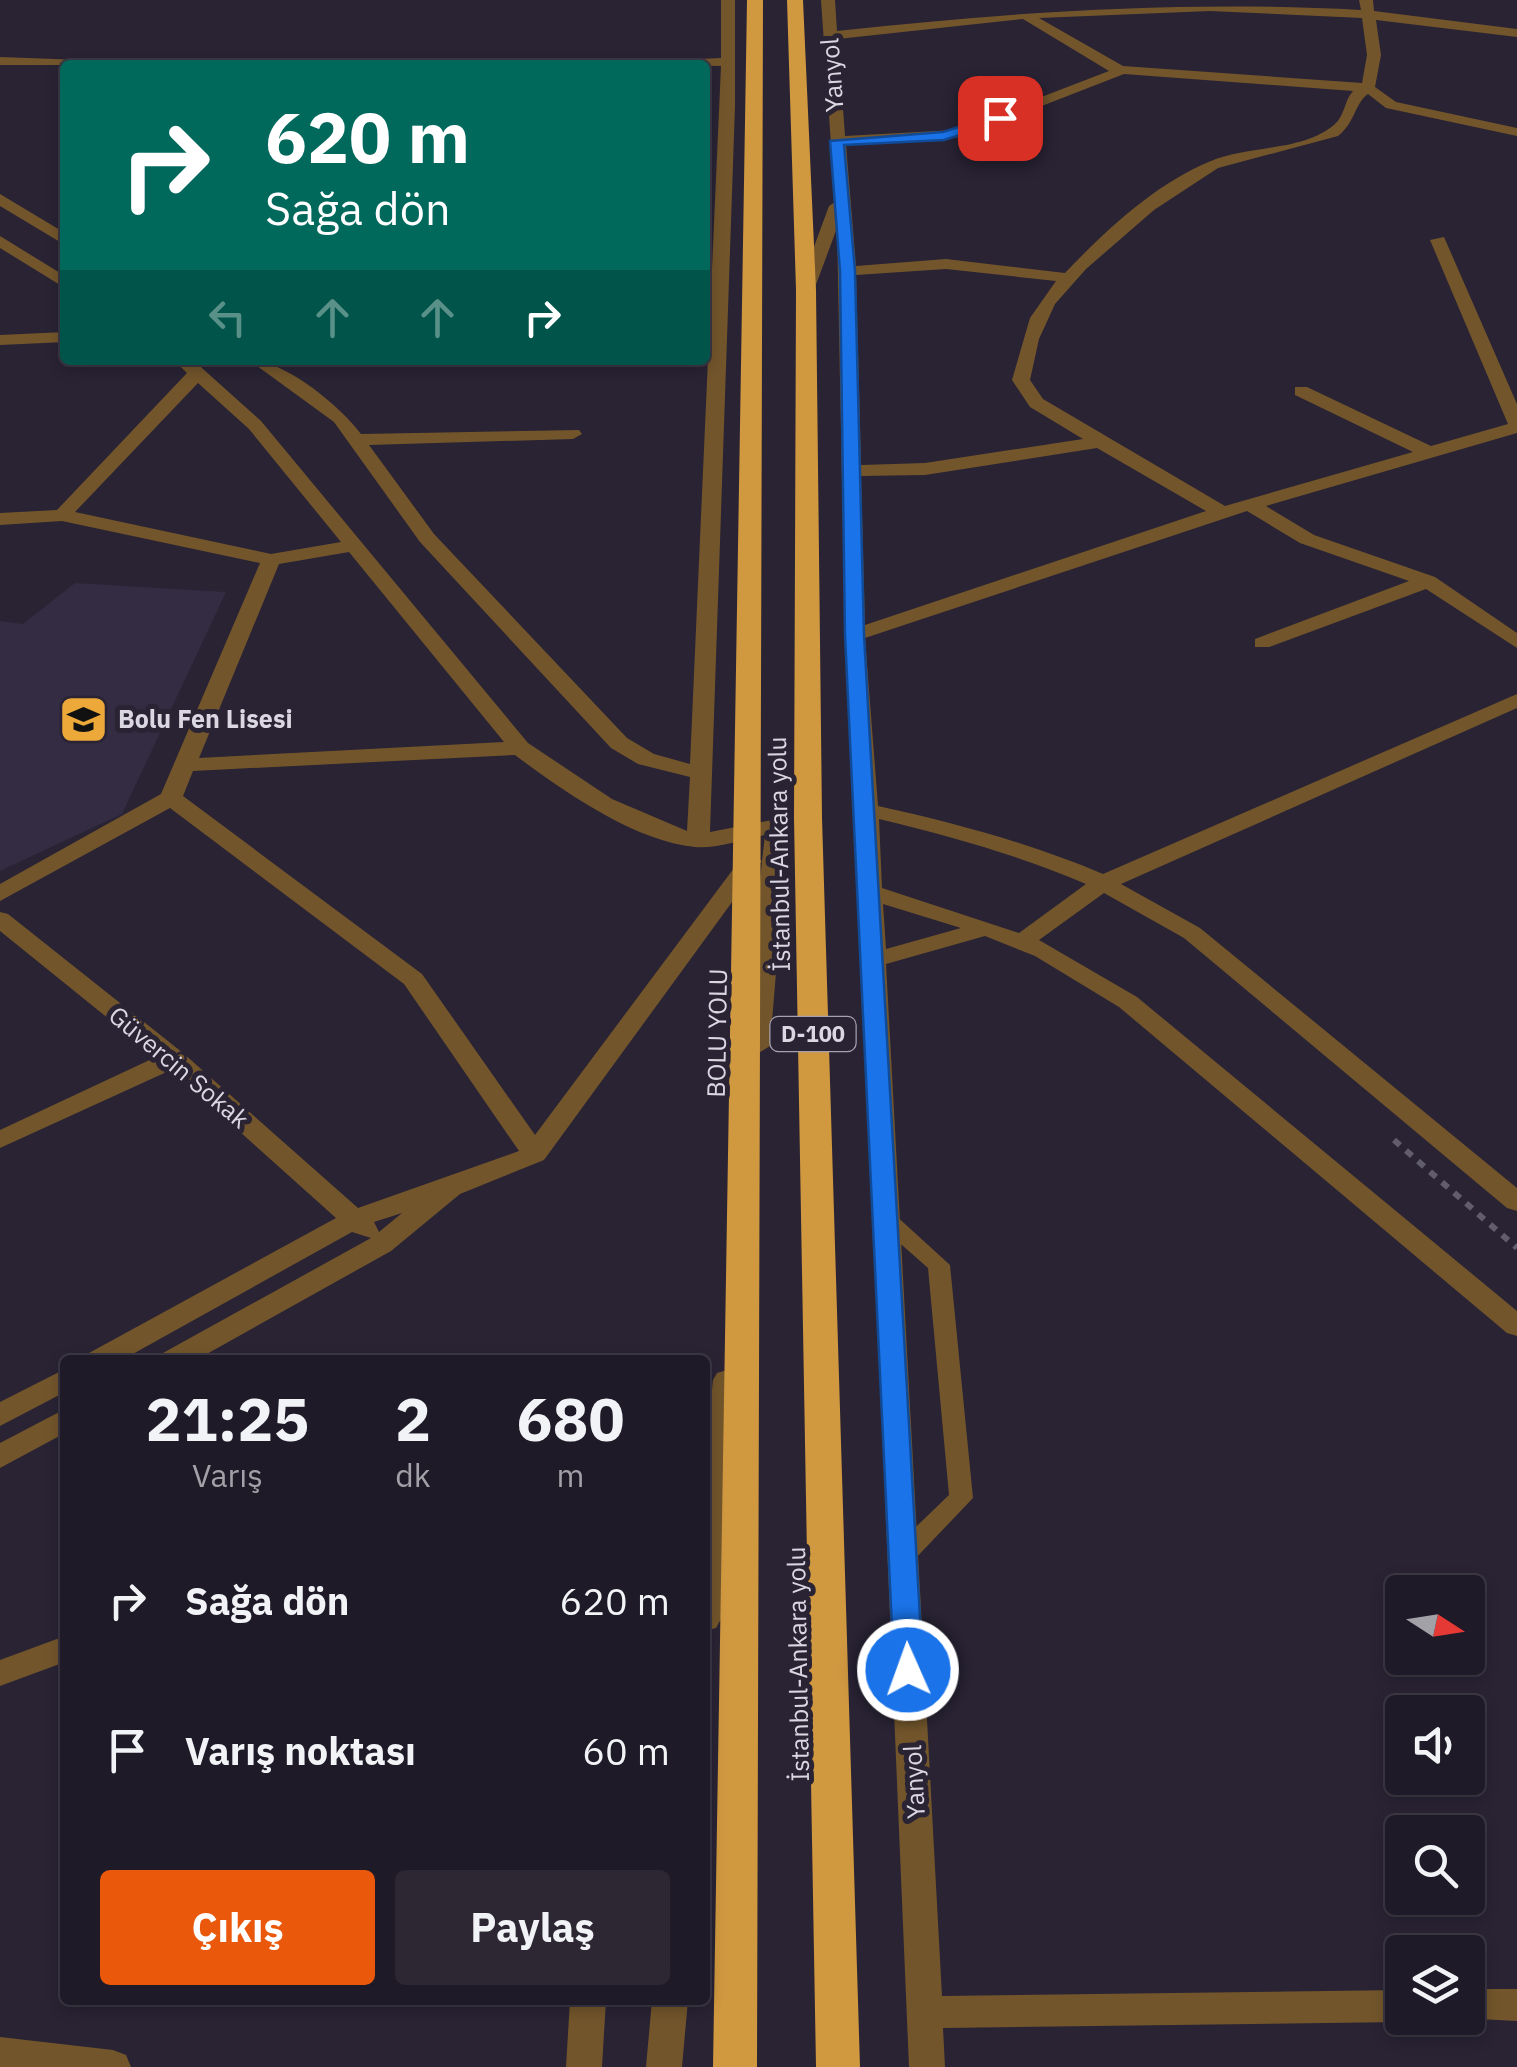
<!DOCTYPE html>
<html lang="tr">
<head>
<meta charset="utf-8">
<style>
	body { margin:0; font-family:"IBM Plex Sans",sans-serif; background:#2c2733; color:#f1f3f6; height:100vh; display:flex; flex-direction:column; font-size:38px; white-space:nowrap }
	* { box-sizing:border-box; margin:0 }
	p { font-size:32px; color:#a1a1a7 }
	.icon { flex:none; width:55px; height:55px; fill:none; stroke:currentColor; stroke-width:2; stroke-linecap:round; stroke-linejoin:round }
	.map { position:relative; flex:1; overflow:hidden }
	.sheet { position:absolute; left:60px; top:1355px; width:650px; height:650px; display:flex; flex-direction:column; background:#1f1a27; border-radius:10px; box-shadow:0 5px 15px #0003,0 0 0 2px #3c3844 }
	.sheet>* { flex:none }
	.top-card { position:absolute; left:60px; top:60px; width:650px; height:305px; border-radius:10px; box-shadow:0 5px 15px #0003,0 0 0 2px #3c3844; background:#00695c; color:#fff; overflow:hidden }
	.needle { width:65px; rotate:102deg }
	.buttons { position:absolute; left:1385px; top:1575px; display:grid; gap:20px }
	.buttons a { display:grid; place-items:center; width:100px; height:100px; border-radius:10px; background:#1f1a27; box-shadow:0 5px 15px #0003,0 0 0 2px #3c3844; font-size:50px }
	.pin { position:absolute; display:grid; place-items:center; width:85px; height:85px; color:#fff; margin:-42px; border-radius:20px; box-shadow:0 5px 15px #0006 }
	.me { position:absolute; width:110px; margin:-55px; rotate:358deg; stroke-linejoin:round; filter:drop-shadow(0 0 8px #0008) }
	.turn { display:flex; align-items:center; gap:35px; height:210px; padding:0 40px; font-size:45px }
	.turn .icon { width:130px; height:130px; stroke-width:2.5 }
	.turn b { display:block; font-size:70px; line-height:85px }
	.lanes { display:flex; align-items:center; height:95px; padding:0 40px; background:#0003; justify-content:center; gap:50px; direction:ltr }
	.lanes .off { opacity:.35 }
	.eta { display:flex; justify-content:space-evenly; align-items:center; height:170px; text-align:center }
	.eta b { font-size:60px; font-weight:700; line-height:70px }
	.button { display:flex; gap:20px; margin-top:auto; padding:20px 40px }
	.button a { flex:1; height:115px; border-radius:10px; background:#ea580c; color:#fff; font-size:40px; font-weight:700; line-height:115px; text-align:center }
	.button a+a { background:#2c2733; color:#f1f3f6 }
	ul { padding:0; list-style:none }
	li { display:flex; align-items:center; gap:30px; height:150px; padding:0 40px }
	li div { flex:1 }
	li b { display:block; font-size:38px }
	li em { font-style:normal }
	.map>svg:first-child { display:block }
</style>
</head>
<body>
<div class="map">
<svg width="1517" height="2067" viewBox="0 0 1517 2067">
	<rect width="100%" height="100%" fill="#292334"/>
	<path fill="#332c42" d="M 75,583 L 226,592 L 122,814 L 0,871 L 0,621 L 23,624 Z"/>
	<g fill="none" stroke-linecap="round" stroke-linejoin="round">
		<path stroke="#625d6c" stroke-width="6" stroke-dasharray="8 8" stroke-linecap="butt" d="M 1394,1140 L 1517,1248"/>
		<path fill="#72552b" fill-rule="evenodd" d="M 885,1211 L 893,1213 L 950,1265 L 973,1498 L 912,1562 L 903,1564 L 894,1562 L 891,1555 L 894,1548 L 949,1495 L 928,1268 L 877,1223 L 874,1218 Z"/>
		<path fill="#72552b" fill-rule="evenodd" d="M 721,0 L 735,0 L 735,106 L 710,832 L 777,819 L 788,826 L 770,1046 L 757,1054 L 744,1046 L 762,861 L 544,1160 L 460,1194 L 391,1251 L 196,1360 L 159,1360 L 163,1353 L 371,1238 L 352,1232 L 122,1360 L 85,1360 L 89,1353 L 336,1218 L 171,1070 L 0,1148 L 0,1130 L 156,1057 L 0,931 L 0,912 L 8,914 L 183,1053 L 358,1208 L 519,1151 L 404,984 L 170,808 L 0,901 L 0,884 L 161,794 L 260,563 L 62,521 L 0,525 L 0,513 L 57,510 L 187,373 L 174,360 L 193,360 L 261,421 L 528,743 L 612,799 L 687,831 L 690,777 L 638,764 L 611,748 L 420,542 L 334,422 L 249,360 C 285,360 340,406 361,434 L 579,430 L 582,434 L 573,439 L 369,445 L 434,534 L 627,738 L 654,754 L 690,764 L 721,66 L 647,65 L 654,61 L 721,58 ZM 198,383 L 249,429 L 341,542 L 271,554 L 75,512 ZM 349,552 L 504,742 L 199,758 L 279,564 ZM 515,755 C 563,791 634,841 695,847 C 716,849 744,839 765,835 L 762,861 L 751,854 L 743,856 L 535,1135 L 422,974 L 183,796 L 193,771 ZM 402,1213 L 379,1232 L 374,1222 Z
			M 821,0 L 835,0 L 837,31 C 1012,12 1185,0 1361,10 L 1359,0 L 1373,0 L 1374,11 L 1517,29 L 1517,37 L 1376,20 L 1381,55 L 1375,87 L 1396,102 L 1517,128 L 1517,136 L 1386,108 L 1368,94 C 1355,103 1355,123 1338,136 L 1218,168 L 1154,210 L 1086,269 L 1055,304 L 1039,339 L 1030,380 L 1043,399 L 1225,506 L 1413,452 L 1295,395 L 1295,387 L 1307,387 L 1431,446 L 1508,424 L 1430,240 L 1444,237 L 1517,404 L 1517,433 L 1266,506 L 1314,535 L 1435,577 L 1517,633 L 1517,648 L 1426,589 L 1269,647 L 1255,647 L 1255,639 L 1409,581 L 1300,543 L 1247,511 L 865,638 L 878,806 C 955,823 1030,843 1103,874 L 1517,694 L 1517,708 L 1121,884 L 1200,928 L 1517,1188 L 1517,1211 L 1507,1208 L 1184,938 L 1104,893 L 1039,940 L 1137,997 L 1517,1311 L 1517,1336 L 1507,1333 L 1119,1007 L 1035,956 L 985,936 L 886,964 L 942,1996 L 1402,1990 L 1402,2018 L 1414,2018 L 1402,2022 L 943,2028 L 945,2067 L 909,2067 L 856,810 L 845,635 L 837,228 L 814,290 L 806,295 L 798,290 L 829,206 L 835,202 ZM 1210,11 L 1362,18 L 1367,55 L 1362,83 L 1123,66 L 1039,18 ZM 1023,19 L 1109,71 L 955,130 L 845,136 L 838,39 ZM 1124,74 L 1353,91 C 1344,101 1345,115 1335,124 C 1303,152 1249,145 1211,161 C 1156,183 1105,231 1065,273 L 946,259 L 856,266 L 846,145 L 962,137 ZM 946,269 L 1056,281 L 1030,318 L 1012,380 L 1030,407 L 1083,439 L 925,463 L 861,465 L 856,275 ZM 1097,448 L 1206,511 L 865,625 L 861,476 L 925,475 ZM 879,819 C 950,836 1018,855 1086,884 L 1019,933 L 882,888 ZM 883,904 L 961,928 L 886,949 Z
			M 0,57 L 109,61 L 116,65 L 0,65 Z
			M 0,194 L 65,233 L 65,245 L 0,206 Z
			M 0,236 L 65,276 L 65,288 L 0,248 Z
			M 65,332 L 65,342 L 0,345 L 0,335 Z
			M 65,1369 L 65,1392 L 0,1426 L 0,1402 Z
			M 727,1370 L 737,1373 L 741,1380 L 721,1619 L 716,1628 L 705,1631 L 705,1457 L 713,1380 L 717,1373 Z
			M 65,1409 L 65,1433 L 0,1468 L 0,1443 Z
			M 65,1636 L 65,1662 L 0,1686 L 0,1660 Z
			M 1468,1989 L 1517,1989 L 1517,2021 L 1459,2018 L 1468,2018 Z
			M 570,2000 L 606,2000 L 602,2067 L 566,2067 Z
			M 652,2000 L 688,2000 L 682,2067 L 646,2067 Z
			M 0,2037 L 113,2050 L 126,2055 L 131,2067 L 0,2067 Z"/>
		<path fill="#d0983f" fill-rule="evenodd" d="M 747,0 L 763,0 L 757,2067 L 713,2067 Z
			M 787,0 L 803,0 L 816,290 L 822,818 L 860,2067 L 816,2067 L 794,818 L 796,290 Z"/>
	</g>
	<path fill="#1a73e8" stroke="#114b97" stroke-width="2.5" d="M 1000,114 L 1005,121 L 944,140 L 844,145 L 855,271 L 864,635 L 923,1670 L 919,1678 L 898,1678 L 894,1670 L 845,635 L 840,271 L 830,141 L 943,132 Z"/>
	<defs>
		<symbol id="school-square" viewBox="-11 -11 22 22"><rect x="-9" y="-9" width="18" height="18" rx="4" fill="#eca93a" stroke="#292334"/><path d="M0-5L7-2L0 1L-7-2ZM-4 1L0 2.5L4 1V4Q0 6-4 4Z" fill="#111"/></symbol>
	</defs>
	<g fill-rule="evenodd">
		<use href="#school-square" x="56" y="692" width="55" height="55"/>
	</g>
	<g text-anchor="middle" stroke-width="10" stroke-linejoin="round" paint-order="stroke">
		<rect fill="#292334" stroke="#a5a1ae" stroke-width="2.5" x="770.5" y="1017" width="85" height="34" rx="8"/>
		<g font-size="22" font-weight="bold" fill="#dad7e2">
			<text x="813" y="1042">D-100</text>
		</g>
		<g font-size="25" fill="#dad7e2" stroke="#292334">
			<text transform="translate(832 75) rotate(-94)" y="9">Yanyol</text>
			<text transform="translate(779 854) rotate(-91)" y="9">İstanbul-Ankara yolu</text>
			<text transform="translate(717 1033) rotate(-89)" y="9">BOLU YOLU</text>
			<text transform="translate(179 1067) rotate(40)" y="9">Güvercin Sokak</text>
			<text transform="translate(798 1664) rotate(-91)" y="9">İstanbul-Ankara yolu</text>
			<text transform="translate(914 1782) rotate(-93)" y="9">Yanyol</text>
		</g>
		<g font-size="25" font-weight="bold" fill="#dad7e2" stroke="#292334" text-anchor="start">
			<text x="118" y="728">Bolu Fen Lisesi</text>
		</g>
	</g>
</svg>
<div class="buttons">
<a><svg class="needle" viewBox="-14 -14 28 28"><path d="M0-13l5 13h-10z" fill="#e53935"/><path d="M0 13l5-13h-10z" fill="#a1a1a7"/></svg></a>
<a><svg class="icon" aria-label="sound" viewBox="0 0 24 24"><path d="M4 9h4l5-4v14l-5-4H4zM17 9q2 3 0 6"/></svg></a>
<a><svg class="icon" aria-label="search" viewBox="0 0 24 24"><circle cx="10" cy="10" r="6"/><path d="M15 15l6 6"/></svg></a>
<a><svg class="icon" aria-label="layers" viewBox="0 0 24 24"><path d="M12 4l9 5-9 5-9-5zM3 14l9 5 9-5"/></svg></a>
</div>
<div class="pin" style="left:1000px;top:118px;background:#d93025"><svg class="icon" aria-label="arrive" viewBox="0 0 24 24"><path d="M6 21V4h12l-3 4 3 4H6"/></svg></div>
<svg class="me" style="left:908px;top:1670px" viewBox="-20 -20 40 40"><circle r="17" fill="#1a73e8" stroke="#fff" stroke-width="3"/><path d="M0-11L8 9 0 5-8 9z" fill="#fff"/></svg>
<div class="top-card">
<div class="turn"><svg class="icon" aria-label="right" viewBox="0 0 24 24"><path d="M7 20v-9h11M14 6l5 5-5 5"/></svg><div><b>620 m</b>Sağa dön</div></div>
<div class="lanes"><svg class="icon off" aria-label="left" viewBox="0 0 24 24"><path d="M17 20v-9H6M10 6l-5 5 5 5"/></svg><svg class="icon off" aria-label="ahead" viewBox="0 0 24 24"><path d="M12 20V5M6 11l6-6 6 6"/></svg><svg class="icon off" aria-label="ahead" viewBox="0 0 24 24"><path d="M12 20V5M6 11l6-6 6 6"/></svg><svg class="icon" aria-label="right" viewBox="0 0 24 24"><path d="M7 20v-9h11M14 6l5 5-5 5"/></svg></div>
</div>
<section class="sheet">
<div class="eta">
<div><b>21:25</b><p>Varış</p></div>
<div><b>2</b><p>dk</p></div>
<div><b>680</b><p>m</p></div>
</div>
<ul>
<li><svg class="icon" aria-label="right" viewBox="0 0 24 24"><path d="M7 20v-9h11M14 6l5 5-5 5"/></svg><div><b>Sağa dön</b></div><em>620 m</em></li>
<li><svg class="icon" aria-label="arrive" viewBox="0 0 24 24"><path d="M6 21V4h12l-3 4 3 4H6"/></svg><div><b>Varış noktası</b></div><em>60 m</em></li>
</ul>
<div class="button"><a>Çıkış</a><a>Paylaş</a></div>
</section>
</div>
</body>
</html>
